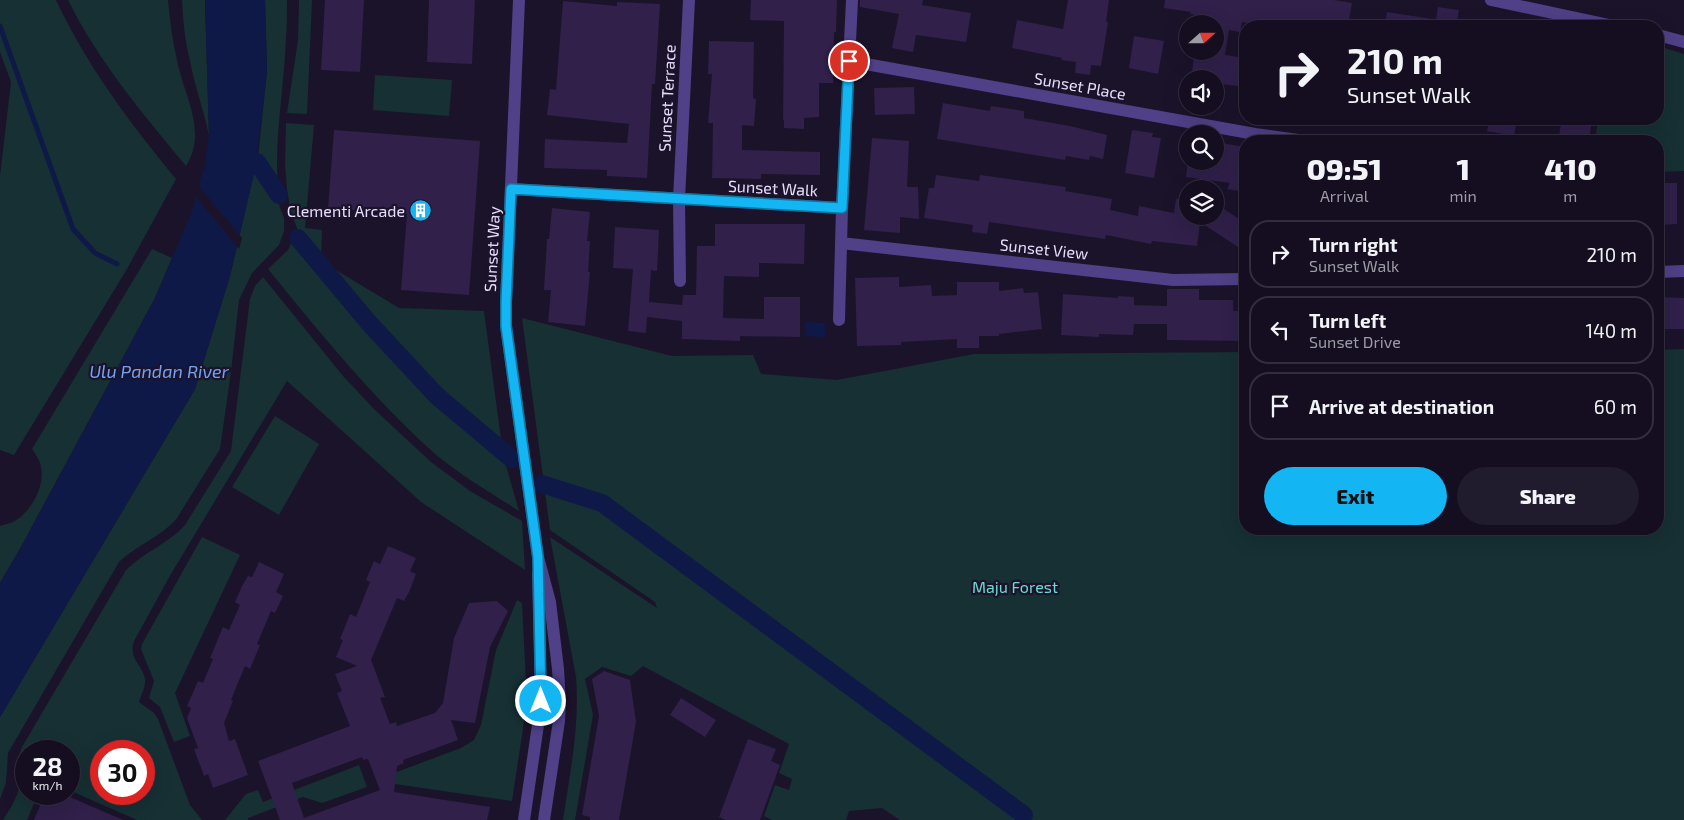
<!DOCTYPE html>
<html lang="en">
<head>
<meta charset="utf-8">
<style>
	body { margin:0; font-family:"Exo 2",sans-serif; background:#211c2d; color:#f1f3f6; height:100vh; display:flex; flex-direction:column; font-size:19px; white-space:nowrap }
	* { box-sizing:border-box; margin:0 }
	p { font-size:16px; color:#9d9ca5 }
	.icon { flex:none; width:28px; height:28px; fill:none; stroke:currentColor; stroke-width:2; stroke-linecap:round; stroke-linejoin:round }
	.map { position:relative; flex:1; overflow:hidden }
	.drawer { position:absolute; left:1239px; top:135px; width:425px; height:400px; display:flex; flex-direction:column; background:#140e20; border-radius:20px; box-shadow:0 5px 20px #0002,0 0 0 1px #332e3e }
	.drawer>* { flex:none }
	.guide { position:absolute; left:1239px; top:20px; width:425px; height:105px; border-radius:20px; box-shadow:0 5px 20px #0002,0 0 0 1px #332e3e; background:#140e20; color:#f1f3f6; overflow:hidden }
	.needle { width:32px; rotate:69deg }
	.controls { position:absolute; left:1179px; top:15px; display:grid; gap:10px }
	.controls a { display:grid; place-items:center; width:45px; height:45px; border-radius:50%; background:#140e20; box-shadow:0 5px 20px #0002,0 0 0 1px #332e3e; font-size:25px }
	.speed { position:absolute; left:15px; top:740px; display:flex; gap:10px; font-size:25px; font-weight:700; text-align:center }
	.speed>* { display:grid; place-content:center; width:65px; height:65px; border-radius:50%; background:#140e20; box-shadow:0 5px 20px #0002,0 0 0 1px #332e3e; line-height:1 }
	.speed small { font-size:12px; font-weight:400 }
	.speed .limit { border:8px solid #d22; background:#fff; color:#111 }
	.pin { position:absolute; display:grid; place-items:center; width:42px; height:42px; color:#fff; margin:-21px; border:2px solid #fff; border-radius:50%; box-shadow:0 1px 5px #0007 }
	.me { position:absolute; width:55px; margin:-28px; rotate:0deg; stroke-linejoin:round; filter:drop-shadow(0 0 4px #0008) }
	.turn { display:flex; align-items:center; gap:18px; height:105px; padding:0 25px; font-size:22px }
	.turn .icon { width:65px; height:65px; stroke-width:2.5 }
	.turn b { display:block; font-size:35px; line-height:42px }
	.eta { display:flex; justify-content:space-evenly; align-items:center; height:85px; text-align:center }
	.eta b { font-size:30px; font-weight:800; line-height:35px }
	.action { display:flex; gap:10px; margin-top:auto; padding:10px 25px }
	.action a { flex:1; height:58px; border-radius:30px; background:#14b5f3; color:#111; font-size:20px; font-weight:800; line-height:58px; text-align:center }
	.action a+a { background:#211c2d; color:#f1f3f6 }
	ul { padding:0; list-style:none }
	li { display:flex; align-items:center; gap:15px; height:68px; margin:0 10px 8px; padding:0 15px; border:2px solid #332e3e; border-radius:20px }
	li div { flex:1 }
	li b { display:block; font-size:19px }
	li em { font-style:normal }
	.map>svg:first-child { display:block }
</style>
</head>
<body>
<div class="map">
<svg width="1684" height="820" viewBox="0 0 1684 820">
	<rect width="100%" height="100%" fill="#1b132a"/>
	<path fill="#163034" fill-rule="evenodd" d="M 0,0 L 56,0 C 87,66 130,123 176,179 L 127,269 L 14,455 L 0,450 L 0,176 L 11,82 L 0,52 Z
		M 68,0 L 168,0 C 170,22 173,44 178,65 C 186,99 207,133 186,166 C 143,114 98,61 68,0 Z
		M 182,0 L 205,0 L 209,136 C 204,111 195,87 190,61 C 185,41 183,21 182,0 Z
		M 265,0 L 287,0 C 287,13 287,26 286,39 C 284,89 274,139 278,189 L 258,158 L 267,71 Z
		M 299,0 L 312,0 L 307,114 L 287,113 L 298,40 Z
		M 1658,46 L 1684,54 L 1684,171 L 1658,172 L 1658,141 L 1595,141 L 1598,119 L 1658,119 Z
		M 375,75 L 452,80 L 449,116 L 373,110 Z
		M 286,123 L 314,125 L 305,228 L 322,230 L 321,261 L 399,308 L 484,311 L 502,447 L 438,393 L 371,322 L 300,236 L 291,212 L 287,190 L 285,164 Z
		M 256,165 L 276,197 L 284,218 L 284,231 L 279,245 L 252,273 L 239,300 L 231,372 L 220,449 L 177,518 C 161,537 137,545 119,562 L 8,753 L 6,783 L 0,799 L 0,717 L 195,389 L 230,276 Z
		M 293,239 L 366,326 L 435,400 L 503,455 L 519,511 C 491,493 460,475 434,453 C 372,397 320,333 268,269 L 288,250 Z
		M 152,249 L 172,258 L 155,298 L 21,547 L 0,583 L 0,526 C 6,524 13,523 18,519 C 33,508 45,485 41,467 C 40,460 36,455 32,449 Z
		M 263,277 L 343,376 L 374,409 L 431,462 L 470,491 L 522,521 L 525,570 L 421,502 L 287,381 L 171,574 L 134,641 C 128,660 142,663 145,679 C 146,686 141,695 139,702 L 154,713 L 158,719 L 190,805 L 202,820 L 137,820 L 69,790 L 69,751 L 26,751 L 26,794 L 38,794 L 27,820 L 3,820 C 9,810 17,799 19,787 C 21,773 16,762 22,747 L 126,570 C 144,552 168,544 185,525 L 231,451 L 250,299 L 255,286 ZM 101,751 L 144,751 L 144,794 L 101,794 Z
		M 522,318 L 672,356 L 753,355 L 761,374 L 837,380 L 974,354 L 1245,352 L 1245,529 L 1658,529 L 1658,350 L 1684,349 L 1684,820 L 900,820 L 882,808 L 849,811 L 846,820 L 772,820 L 764,816 L 775,785 L 789,790 L 792,779 L 779,773 L 789,744 L 643,666 L 631,676 L 602,667 L 585,679 L 593,715 L 575,820 L 563,820 C 570,773 580,724 576,677 L 550,537 L 657,608 L 655,602 L 550,530 Z
		M 275,416 L 319,444 L 279,515 L 232,487 Z
		M 202,537 L 240,555 L 175,693 L 190,736 L 174,742 L 160,707 L 149,698 L 154,681 L 141,649 L 142,644 Z
		M 517,600 L 522,603 L 527,702 L 512,801 L 388,783 L 386,776 L 461,748 L 474,740 L 481,725 L 496,650 Z
		M 359,765 L 367,787 L 322,803 L 303,797 L 248,818 L 248,820 L 225,820 L 246,794 L 258,790 L 263,802 Z"/>
	<path fill="#0e1948" d="M 205,0 L 265,0 L 267,71 L 256,165 L 230,276 L 195,389 L 0,717 L 0,583 L 21,547 L 155,298 L 192,211 L 205,165 L 209,136 Z
		M 805,322 L 825,323 L 825,337 L 805,336 Z"/>
	<path fill="#1b132a" d="M 197,184 L 242,238 L 239,249 L 194,194 Z"/>
	<g fill="none" stroke-linecap="round" stroke-linejoin="round">
		<path stroke="#0e1948" stroke-width="5" d="M 0,26 L 73,229 L 95,253 L 117,264"/>
		<path stroke="#0e1948" stroke-width="18" d="M 257,162 L 279,195
			M 298,238 L 369,323 L 437,396 L 512,459
			M 542,484 L 602,503 L 1024,815"/>
	</g>
	<path fill="#30204a" fill-rule="evenodd" d="M 325,0 L 364,0 L 360,72 L 321,70 Z
		M 429,0 L 475,0 L 472,64 L 427,62 Z
		M 751,0 L 837,0 L 836,32 L 834,32 L 833,83 L 819,83 L 819,117 L 804,118 L 804,129 L 784,128 L 784,120 L 783,120 L 784,21 L 750,20 Z
		M 860,0 L 923,0 L 922,5 L 971,13 L 966,42 L 916,35 L 913,52 L 892,48 L 899,14 L 860,7 Z
		M 1068,0 L 1109,0 L 1106,22 L 1108,22 L 1101,66 L 1091,65 L 1090,75 L 1075,73 L 1076,62 L 1061,60 L 1062,58 L 1012,48 L 1017,20 L 1063,29 Z
		M 1165,0 L 1334,0 L 1352,3 L 1348,26 L 1269,26 L 1242,22 L 1240,32 L 1229,30 L 1225,55 L 1245,58 L 1245,87 L 1215,83 L 1215,79 L 1191,79 L 1195,51 L 1215,51 L 1215,24 L 1213,24 L 1214,18 L 1190,14 L 1191,12 L 1164,8 Z
		M 563,1 L 617,6 L 617,2 L 660,4 L 655,84 L 652,84 L 647,178 L 607,176 L 607,170 L 544,168 L 545,139 L 627,143 L 629,124 L 547,115 L 550,89 L 556,90 Z
		M 1438,7 L 1459,10 L 1456,26 L 1435,26 Z
		M 1387,12 L 1432,19 L 1431,26 L 1385,26 Z
		M 1134,36 L 1164,41 L 1158,74 L 1129,68 Z
		M 709,41 L 754,42 L 753,98 L 756,99 L 754,126 L 742,125 L 742,150 L 820,152 L 820,175 L 761,174 L 761,179 L 712,178 L 713,123 L 708,123 L 712,74 L 708,74 Z
		M 914,87 L 915,114 L 875,115 L 874,88 Z
		M 943,103 L 990,111 L 991,106 L 1024,111 L 1024,118 L 1070,126 L 1107,135 L 1103,159 L 1090,156 L 1089,160 L 1066,156 L 1065,160 L 937,139 Z
		M 1490,119 L 1517,119 L 1514,136 L 1487,131 Z
		M 1562,119 L 1592,119 L 1589,141 L 1558,141 Z
		M 334,130 L 480,141 L 469,295 L 401,290 L 407,214 L 328,208 Z
		M 1132,130 L 1153,133 L 1152,137 L 1161,138 L 1154,178 L 1125,173 Z
		M 872,138 L 909,141 L 907,187 L 918,187 L 919,219 L 900,217 L 900,233 L 864,230 Z
		M 1215,142 L 1245,147 L 1245,192 L 1227,189 L 1230,183 L 1186,177 L 1188,161 L 1215,161 Z
		M 936,175 L 979,181 L 980,175 L 1066,187 L 1065,191 L 1112,199 L 1110,210 L 1138,216 L 1139,206 L 1174,213 L 1176,199 L 1188,200 L 1188,216 L 1215,216 L 1215,203 L 1245,223 L 1245,242 L 1241,249 L 1200,222 L 1197,246 L 1152,241 L 1151,244 L 1106,235 L 1105,239 L 989,222 L 987,234 L 972,232 L 973,225 L 924,218 L 929,188 L 934,188 Z
		M 1658,183 L 1677,183 L 1677,224 L 1658,225 Z
		M 552,208 L 590,212 L 587,241 L 590,241 L 588,272 L 590,272 L 585,326 L 548,322 L 551,290 L 544,290 L 547,239 L 549,239 Z
		M 715,224 L 805,224 L 804,264 L 759,263 L 759,277 L 724,276 L 723,318 L 764,319 L 764,297 L 800,297 L 800,337 L 740,336 L 740,341 L 682,339 L 682,321 L 647,317 L 646,333 L 628,331 L 633,269 L 613,268 L 615,227 L 659,230 L 657,271 L 651,270 L 649,302 L 682,305 L 683,295 L 696,295 L 697,246 L 715,246 Z
		M 899,277 L 899,287 L 931,285 L 932,296 L 957,295 L 957,282 L 999,282 L 999,291 L 1023,288 L 1024,293 L 1038,292 L 1042,329 L 999,334 L 999,336 L 979,336 L 979,348 L 957,348 L 957,339 L 901,342 L 901,345 L 857,346 L 855,278 Z
		M 1167,289 L 1199,289 L 1199,300 L 1233,300 L 1233,311 L 1245,311 L 1245,341 L 1167,340 L 1167,324 L 1134,324 L 1133,335 L 1099,334 L 1099,337 L 1061,335 L 1063,294 L 1118,298 L 1118,296 L 1134,297 L 1134,305 L 1167,306 Z
		M 1658,297 L 1684,298 L 1684,329 L 1658,329 Z
		M 388,546 L 416,558 L 410,571 L 416,574 L 409,592 L 404,601 L 397,598 L 371,660 L 385,697 L 380,698 L 390,724 L 396,722 L 397,726 L 435,713 L 443,703 L 454,638 L 469,603 L 497,601 L 508,611 L 490,647 L 475,723 L 451,720 L 458,740 L 403,760 L 404,763 L 397,766 L 394,792 L 490,807 L 487,820 L 280,820 L 258,761 L 350,726 L 337,693 L 342,691 L 335,674 L 357,666 L 336,657 L 343,640 L 340,639 L 350,614 L 356,617 L 370,582 L 366,580 L 374,561 L 380,564 ZM 362,757 L 363,760 L 368,759 L 380,790 L 304,818 L 292,783 Z
		M 259,562 L 284,574 L 276,592 L 283,596 L 275,613 L 271,611 L 257,644 L 260,645 L 250,669 L 245,666 L 231,700 L 233,701 L 224,723 L 229,741 L 235,739 L 248,775 L 213,788 L 208,774 L 204,776 L 194,749 L 198,748 L 187,718 L 191,708 L 187,706 L 198,681 L 203,683 L 213,659 L 210,658 L 223,627 L 229,630 L 240,605 L 235,602 L 242,586 L 248,576 L 252,577 Z
		M 604,671 L 630,680 L 636,722 L 619,820 L 590,820 L 590,817 L 582,815 L 599,716 L 592,679 Z
		M 681,698 L 716,720 L 705,737 L 670,715 Z
		M 748,739 L 776,749 L 771,761 L 780,765 L 760,820 L 726,820 L 719,817 Z
		M 45,794 L 63,794 L 123,820 L 34,820 Z"/>
	<g fill="none" stroke-linecap="round" stroke-linejoin="round">
		<path stroke="#4f4087" stroke-width="12" d="M 519,0 L 506,302 L 506,326 L 538,557 L 550,602 L 558,669 L 560,703 L 559,721 L 544,820
			M 1491,0 L 1614,26
			M 1658,35 L 1684,42
			M 849,61 L 1255,134 L 1305,141
			M 511,189 L 842,208
			M 841,243 L 1173,280 L 1245,279
			M 1658,272 L 1684,271
			M 680,281 L 679,199 L 689,0
			M 839,320 L 842,208 L 852,0
			M 524,820 L 538,725 L 541,701 L 538,574"/>
	</g>
	<g fill="none" stroke-linecap="round" stroke-linejoin="round">
		<defs>
			<path id="route" d="M 541,701 L 538,557 L 506,326 L 506,302 L 511,189 L 842,208 L 849,61"/>
		</defs>
		<use href="#route" stroke="#0d769e" stroke-width="12"/>
		<use href="#route" stroke="#14b5f3" stroke-width="9"/>
	</g>
	<defs>
		<symbol id="building-disc" viewBox="-11 -11 22 22"><circle r="9.5" fill="#14b5f3" stroke="#1b132a"/><path d="M-4-6H4V6H1V3H-1V6H-4ZM-2.5-4.3h1.7v1.8h-1.7ZM.8-4.3h1.7v1.8H.8ZM-2.5-1h1.7V.8h-1.7ZM.8-1h1.7V.8H.8Z" fill="#fff"/></symbol>
	</defs>
	<g fill-rule="evenodd">
		<use href="#building-disc" x="408" y="198" width="25" height="25"/>
	</g>
	<g text-anchor="middle" stroke-width="4.5" stroke-linejoin="round" paint-order="stroke">
		<g font-size="16" fill="#e7defd" stroke="#1b132a">
			<text transform="translate(1080 86) rotate(10)" y="6">Sunset Place</text>
			<text transform="translate(667 98) rotate(-87)" y="6">Sunset Terrace</text>
			<text transform="translate(773 188) rotate(3)" y="6">Sunset Walk</text>
			<text transform="translate(492 249) rotate(-87)" y="6">Sunset Way</text>
			<text transform="translate(1044 249) rotate(6)" y="6">Sunset View</text>
		</g>
		<g font-size="16" fill="#e7defd" stroke="#1b132a" text-anchor="end">
			<text x="405" y="217">Clementi Arcade</text>
		</g>
		<g font-size="16" fill="#6cdbd3" stroke="#1b132a">
			<text x="1015" y="593">Maju Forest</text>
		</g>
		<g font-size="18" font-style="italic" fill="#71a2f8" stroke="#1b132a">
			<text x="159" y="378">Ulu Pandan River</text>
		</g>
	</g>
</svg>
<div class="controls">
<a><svg class="needle" viewBox="-14 -14 28 28"><path d="M0-13l5 13h-10z" fill="#e53935"/><path d="M0 13l5-13h-10z" fill="#9d9ca5"/></svg></a>
<a><svg class="icon" aria-label="sound" viewBox="0 0 24 24"><path d="M4 9h4l5-4v14l-5-4H4zM17 9q2 3 0 6"/></svg></a>
<a><svg class="icon" aria-label="search" viewBox="0 0 24 24"><circle cx="10" cy="10" r="6"/><path d="M15 15l6 6"/></svg></a>
<a><svg class="icon" aria-label="layers" viewBox="0 0 24 24"><path d="M12 4l9 5-9 5-9-5zM3 14l9 5 9-5"/></svg></a>
</div>
<div class="speed"><div>28<small>km/h</small></div><div class="limit">30</div></div>
<div class="pin" style="left:849px;top:61px;background:#d93025"><svg class="icon" aria-label="arrive" viewBox="0 0 24 24"><path d="M6 21V4h12l-3 4 3 4H6"/></svg></div>
<svg class="me" style="left:541px;top:701px" viewBox="-20 -20 40 40"><circle r="17" fill="#14b5f3" stroke="#fff" stroke-width="3"/><path d="M0-11L8 9 0 5-8 9z" fill="#fff"/></svg>
<div class="guide">
<div class="turn"><svg class="icon" aria-label="right" viewBox="0 0 24 24"><path d="M7 20v-9h11M14 6l5 5-5 5"/></svg><div><b>210 m</b>Sunset Walk</div></div>
</div>
<section class="drawer">
<div class="eta">
<div><b>09:51</b><p>Arrival</p></div>
<div><b>1</b><p>min</p></div>
<div><b>410</b><p>m</p></div>
</div>
<ul>
<li><svg class="icon" aria-label="right" viewBox="0 0 24 24"><path d="M7 20v-9h11M14 6l5 5-5 5"/></svg><div><b>Turn right</b><p>Sunset Walk</p></div><em>210 m</em></li>
<li><svg class="icon" aria-label="left" viewBox="0 0 24 24"><path d="M17 20v-9H6M10 6l-5 5 5 5"/></svg><div><b>Turn left</b><p>Sunset Drive</p></div><em>140 m</em></li>
<li><svg class="icon" aria-label="arrive" viewBox="0 0 24 24"><path d="M6 21V4h12l-3 4 3 4H6"/></svg><div><b>Arrive at destination</b></div><em>60 m</em></li>
</ul>
<div class="action"><a>Exit</a><a>Share</a></div>
</section>
</div>
</body>
</html>
